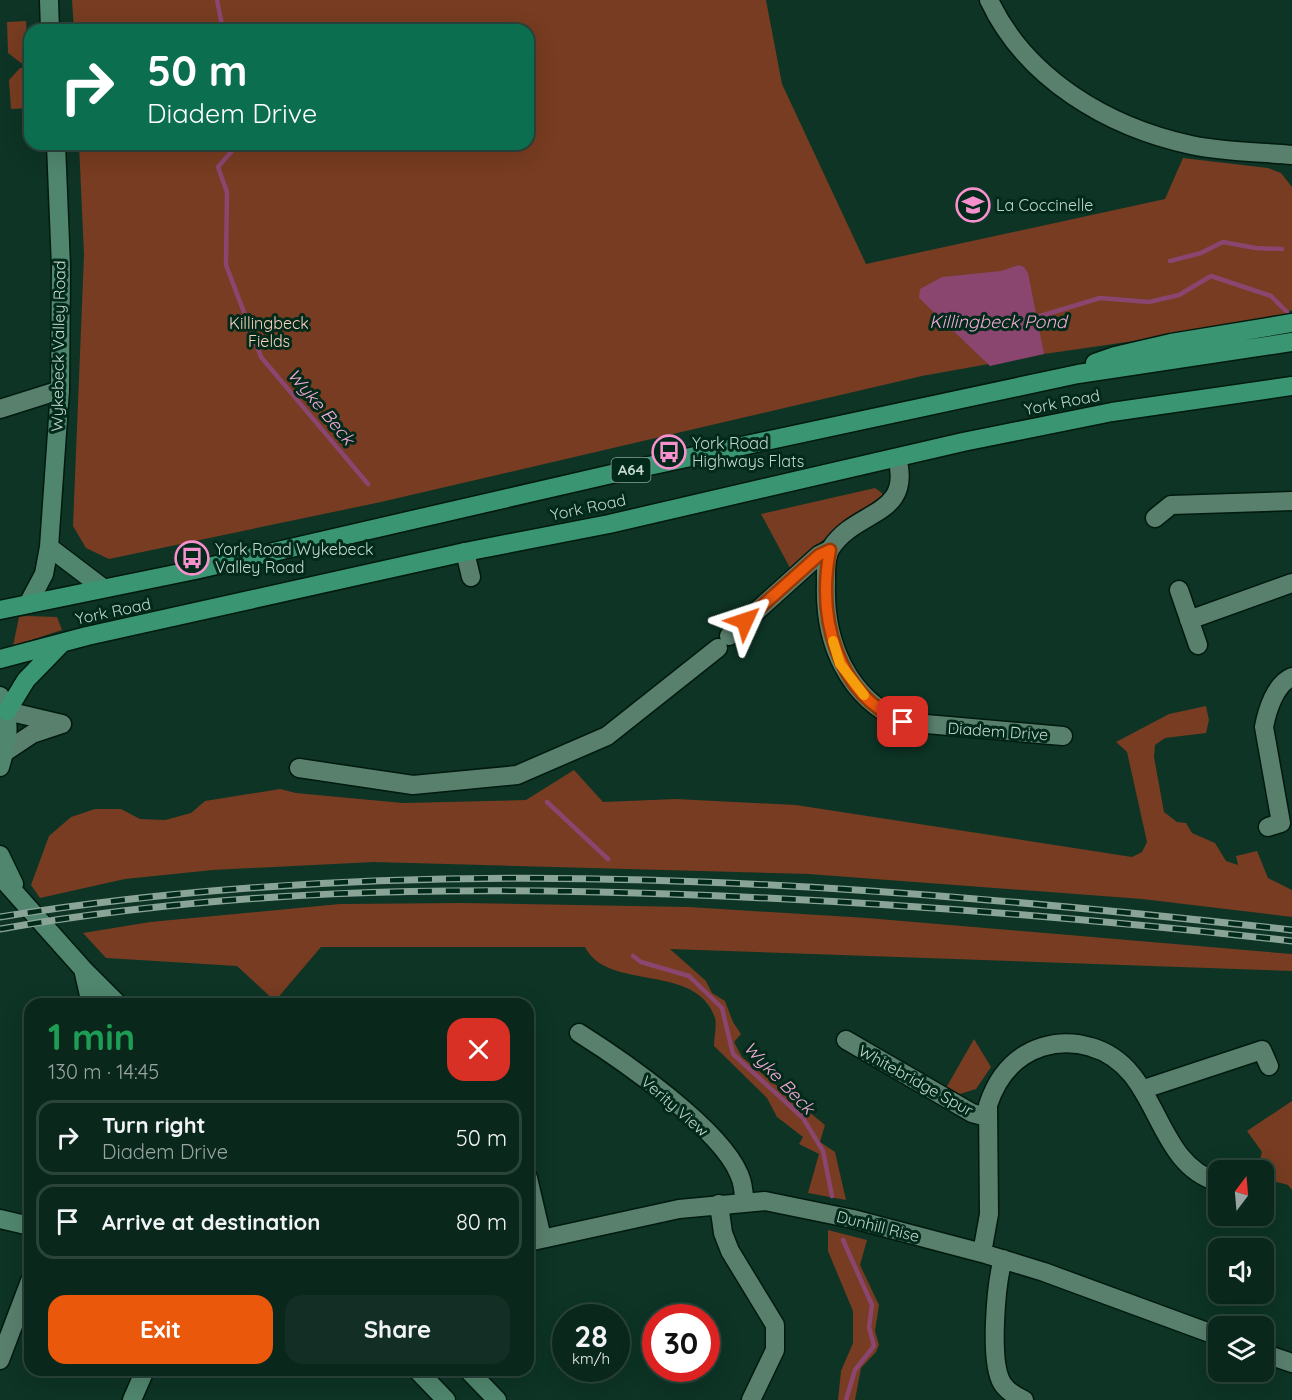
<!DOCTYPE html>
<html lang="en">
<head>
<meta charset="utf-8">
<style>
	body { margin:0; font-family:Quicksand,sans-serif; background:#132f25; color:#f1f3f6; height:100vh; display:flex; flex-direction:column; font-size:22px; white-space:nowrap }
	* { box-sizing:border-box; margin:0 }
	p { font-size:20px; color:#99a5a3 }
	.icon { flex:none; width:33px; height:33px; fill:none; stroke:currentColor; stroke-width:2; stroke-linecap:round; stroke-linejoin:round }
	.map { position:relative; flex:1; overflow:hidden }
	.side { position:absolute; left:24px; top:998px; width:510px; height:378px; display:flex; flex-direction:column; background:#0a271c; border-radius:18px; box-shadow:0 6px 24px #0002,0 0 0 2px #2a443b }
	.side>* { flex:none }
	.guide { position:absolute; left:24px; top:24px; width:510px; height:126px; border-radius:18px; box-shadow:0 6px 24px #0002,0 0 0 2px #2a443b; background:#0b6e4f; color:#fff; overflow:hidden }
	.needle { width:39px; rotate:16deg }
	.tools { position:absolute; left:1208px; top:1160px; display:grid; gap:12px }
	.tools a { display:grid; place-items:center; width:66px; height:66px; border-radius:12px; background:#0a271c; box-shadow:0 6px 24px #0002,0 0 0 2px #2a443b; font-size:30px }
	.speed { position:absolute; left:552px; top:1304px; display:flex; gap:12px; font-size:30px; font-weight:700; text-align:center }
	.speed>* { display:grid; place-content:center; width:78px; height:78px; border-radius:50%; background:#0a271c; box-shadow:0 6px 24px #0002,0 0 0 2px #2a443b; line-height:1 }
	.speed small { font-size:15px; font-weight:400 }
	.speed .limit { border:9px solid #d22; background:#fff; color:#111 }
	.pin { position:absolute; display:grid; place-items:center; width:51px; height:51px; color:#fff; margin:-26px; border-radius:12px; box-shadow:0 3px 9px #0006 }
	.me { position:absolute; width:66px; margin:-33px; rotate:48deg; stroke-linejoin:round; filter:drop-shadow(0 0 4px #0008) }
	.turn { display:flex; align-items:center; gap:21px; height:126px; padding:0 24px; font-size:27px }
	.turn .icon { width:78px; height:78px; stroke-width:2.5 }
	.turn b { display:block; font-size:42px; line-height:51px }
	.round { display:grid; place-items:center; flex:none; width:63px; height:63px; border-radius:18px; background:#132f25 }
	.head { display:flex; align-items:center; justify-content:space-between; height:102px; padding:0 24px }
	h1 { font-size:36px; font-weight:700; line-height:45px; color:#1e9e55 }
	.primary-button { display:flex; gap:12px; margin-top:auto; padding:12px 24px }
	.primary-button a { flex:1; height:69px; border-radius:18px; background:#ea580c; color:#fff; font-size:24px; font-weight:700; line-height:69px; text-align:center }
	.primary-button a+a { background:#132f25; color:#f1f3f6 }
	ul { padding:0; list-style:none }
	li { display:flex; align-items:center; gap:18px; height:75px; margin:0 12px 9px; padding:0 12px; border:3px solid #2a443b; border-radius:18px }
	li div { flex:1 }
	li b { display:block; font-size:22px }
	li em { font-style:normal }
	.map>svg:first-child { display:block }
</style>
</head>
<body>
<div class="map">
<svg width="1292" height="1400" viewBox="0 0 1292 1400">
	<rect width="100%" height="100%" fill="#0d3425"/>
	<path fill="#773c21" d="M 72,0 L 766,0 L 782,84 L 866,264 L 1165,199 L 1183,158 L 1268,168 L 1281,173 L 1292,187 L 1292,310 L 1266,322 L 1044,354 L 922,376 L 381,502 L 109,559 L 86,548 L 73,526 L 84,255 L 79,144 L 528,144 L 528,30 L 74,30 Z
		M 26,21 L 28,63 L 21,63 L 8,53 L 7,22 Z
		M 20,68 L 29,68 L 30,108 L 11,109 L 9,80 Z
		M 875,488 L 882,493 L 882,498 L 840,526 L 790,568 L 761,514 Z
		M 26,616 L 57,617 L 62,630 L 13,646 L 19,617 Z
		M 1206,706 L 1209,720 L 1206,733 L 1165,738 L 1155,745 L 1154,757 L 1164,812 L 1177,822 L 1186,823 L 1192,833 L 1215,843 L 1226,861 L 1238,865 L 1236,856 L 1257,851 L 1268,878 L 1292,890 L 1292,917 L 1142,899 L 808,874 L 374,862 L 213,870 L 125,879 L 40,898 L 31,885 L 49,836 L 71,817 L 95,809 L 121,809 L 140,819 L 165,820 L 191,813 L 205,801 L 280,789 L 296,793 L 403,803 L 526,800 L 574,770 L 603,802 L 676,799 L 796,805 L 1132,857 L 1142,852 L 1147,842 L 1127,752 L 1116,742 L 1169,714 Z
		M 462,903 L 689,907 L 867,918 L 1292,954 L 1292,971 L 670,949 L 706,981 L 712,993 L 725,1001 L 733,1022 L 741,1034 L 734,1042 L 742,1057 L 825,1125 L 820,1142 L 835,1152 L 846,1200 L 808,1193 L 819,1154 L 799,1144 L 803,1137 L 777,1117 L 767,1098 L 714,1046 C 714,1037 717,1025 715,1018 C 697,962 607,992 585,947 L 321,947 L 275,1001 L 237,966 L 106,958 L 83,933 L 150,922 L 340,904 Z
		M 974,1039 L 991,1067 L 976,1089 L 960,1094 L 946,1088 Z
		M 1292,1101 L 1292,1190 L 1288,1185 L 1273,1181 L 1259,1163 L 1262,1152 L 1247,1131 Z
		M 828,1230 L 867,1240 L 860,1265 L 879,1305 L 875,1331 L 879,1345 L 876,1352 L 861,1368 L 855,1400 L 838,1400 L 841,1371 L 853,1343 L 853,1311 L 828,1251 Z"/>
	<path fill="#8a466f" d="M 1019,265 L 1024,267 L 1028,273 L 1044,354 L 990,366 L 919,298 L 920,289 L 942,277 L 1001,271 Z"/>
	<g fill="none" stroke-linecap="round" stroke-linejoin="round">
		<path stroke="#8a466f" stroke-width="4.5" d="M 217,0 L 223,30
			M 238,144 L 218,167 L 227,192 L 226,265 L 261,357 L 368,484
			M 1170,261 L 1201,253 L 1223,242 L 1255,248 L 1282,249
			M 1037,317 L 1100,298 L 1149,302 L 1179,295 L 1211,276 L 1271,296 L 1287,312
			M 547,802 L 608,859
			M 633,956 L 641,962 L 689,976 L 722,1008 L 733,1054 L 803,1118 L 823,1151 L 832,1196
			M 843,1240 L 872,1305 L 869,1327 L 874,1346 L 855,1370 L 846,1400"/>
		<defs>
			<path id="street" d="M 989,0 C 1026,79 1108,127 1191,145 C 1224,152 1259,152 1292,155
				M 0,409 L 60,390
				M 897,458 C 913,517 856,509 831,548 C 825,557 826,573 826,584 C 824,643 848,698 903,722 L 1063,736
				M 1155,518 L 1171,505 L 1292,501
				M 465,552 L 471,577
				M 1179,590 L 1198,645
				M 1189,620 L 1292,583
				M 729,636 L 819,555 L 829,550
				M 7,711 L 62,724
				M 5,752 L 32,734 L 62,724
				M 299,768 L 413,785 L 517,775 L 607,736 L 718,648
				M 1268,827 L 1281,823 L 1264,727 C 1267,711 1275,684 1292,677
				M 579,1033 C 622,1060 720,1128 739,1174 C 743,1183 744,1192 744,1201
				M 846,1040 L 972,1113 L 987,1117
				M 1144,1089 L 1262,1050 L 1269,1066
				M 528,1178 L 542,1238
				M 719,1204 L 723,1233 L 730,1251 L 775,1325 L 775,1350 L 751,1400
				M 528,1242 L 679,1209 L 765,1201 L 853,1219 L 982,1253 L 1044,1272 L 1218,1336
				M 982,1253 L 989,1214 L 988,1105 C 997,1078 1014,1056 1042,1047 C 1058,1042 1075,1042 1091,1047 C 1161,1067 1152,1163 1218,1182
				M 1003,1259 C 996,1284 989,1361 1002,1383 C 1007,1391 1015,1396 1024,1400
				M 1263,1353 L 1292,1363
				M 0,1360 L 30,1281"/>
			<path id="secondary" d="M 49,0 L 50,30
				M 49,547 L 103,588
				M 28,604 L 44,574 L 49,547 L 60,390 L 61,267 L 56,144
				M 0,696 C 12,721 8,741 0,767
				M 0,855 L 14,884
				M 0,876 L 83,969 L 118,1004
				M 83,969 L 91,1004
				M 0,1219 L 30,1226
				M 417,1370 L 446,1400
				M 468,1370 L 497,1400
				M 132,1400 L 145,1370"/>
			<path id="highway" d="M 1095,363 L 1115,356 L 1171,343 L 1292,323
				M 0,610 L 195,570 L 616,473 L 1078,374 L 1292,342
				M 0,659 L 87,636 L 465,552 L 609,524 L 963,442 L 1112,412 L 1292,386
				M 7,711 L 26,680 L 61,644"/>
		</defs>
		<use href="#street" stroke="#001a0f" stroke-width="21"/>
		<use href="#secondary" stroke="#001a0f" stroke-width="21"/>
		<use href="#highway" stroke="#001a0f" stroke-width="21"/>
		<use href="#street" stroke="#597f6d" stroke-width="18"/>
		<use href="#secondary" stroke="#50866e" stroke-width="18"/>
		<use href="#highway" stroke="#3a9572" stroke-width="18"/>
		<defs>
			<path id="rail" d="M 0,917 C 427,848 864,883 1292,930
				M 0,929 C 224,890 442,886 669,894 C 877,901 1085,918 1292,941"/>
		</defs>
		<use href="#rail" stroke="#8aa498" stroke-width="7"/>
		<use href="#rail" stroke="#022a1b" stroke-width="4.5" stroke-dasharray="14" stroke-linecap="butt"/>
	</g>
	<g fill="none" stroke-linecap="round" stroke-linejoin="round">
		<defs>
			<path id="route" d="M 745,621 L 819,555 L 830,550 C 817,617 836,694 903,722"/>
		</defs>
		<use href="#route" stroke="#983908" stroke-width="15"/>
		<use href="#route" stroke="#ea580c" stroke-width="10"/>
		<path stroke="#f59e0b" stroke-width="10" d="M 833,641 L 840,664 L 864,695"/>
	</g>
	<defs>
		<symbol id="school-ring" viewBox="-11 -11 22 22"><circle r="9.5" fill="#022a1b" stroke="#f790cd" stroke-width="1.5"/><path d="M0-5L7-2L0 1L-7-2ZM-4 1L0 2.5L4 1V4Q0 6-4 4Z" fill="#f790cd"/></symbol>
		<symbol id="bus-ring" viewBox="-11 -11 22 22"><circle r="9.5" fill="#022a1b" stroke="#f790cd" stroke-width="1.5"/><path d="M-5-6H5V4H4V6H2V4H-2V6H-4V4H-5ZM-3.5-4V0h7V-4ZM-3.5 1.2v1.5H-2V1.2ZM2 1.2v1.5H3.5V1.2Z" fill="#f790cd"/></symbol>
	</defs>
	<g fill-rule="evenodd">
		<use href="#school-ring" x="954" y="186" width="38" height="38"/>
		<use href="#bus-ring" x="650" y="433" width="38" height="38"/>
		<use href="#bus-ring" x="173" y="539" width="38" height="38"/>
	</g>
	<g text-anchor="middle" stroke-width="6" stroke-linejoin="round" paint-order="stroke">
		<rect fill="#022a1b" stroke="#89a398" stroke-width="1.5" x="611.5" y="458" width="39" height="24" rx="4.5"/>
		<g font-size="15" font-weight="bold" fill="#c3d7cd">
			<text x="631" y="475">A64</text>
		</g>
		<g font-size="16" fill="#c3d7cd" stroke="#022a1b" text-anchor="start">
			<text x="996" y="211">La Coccinelle</text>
			<text x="692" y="449">York Road<tspan x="692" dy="18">Highways Flats</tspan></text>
			<text x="215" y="555">York Road Wykebeck<tspan x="215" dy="18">Valley Road</tspan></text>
		</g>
		<g font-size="16" fill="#fcd2bf" stroke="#022a1b">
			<text x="269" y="329">Killingbeck<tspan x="269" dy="18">Fields</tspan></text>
		</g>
		<g font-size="16" fill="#c3d7cd" stroke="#022a1b">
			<text transform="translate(58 346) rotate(-89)" y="6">Wykebeck Valley Road</text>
			<text transform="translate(1062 402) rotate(-11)" y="6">York Road</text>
			<text transform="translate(588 507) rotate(-12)" y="6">York Road</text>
			<text transform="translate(113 611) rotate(-12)" y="6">York Road</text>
			<text transform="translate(998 731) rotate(4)" y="6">Diadem Drive</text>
			<text transform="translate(916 1080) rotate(29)" y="6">Whitebridge Spur</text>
			<text transform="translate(675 1106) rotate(41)" y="6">Verity View</text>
			<text transform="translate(878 1226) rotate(14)" y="6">Dunhill Rise</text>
		</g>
		<g font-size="18" font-style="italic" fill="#f8a8d6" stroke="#022a1b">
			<text x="998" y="328">Killingbeck Pond</text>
			<text transform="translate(321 407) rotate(50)" y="6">Wyke Beck</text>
			<text transform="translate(779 1078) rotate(46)" y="6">Wyke Beck</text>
		</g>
	</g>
</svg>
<div class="tools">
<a><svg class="needle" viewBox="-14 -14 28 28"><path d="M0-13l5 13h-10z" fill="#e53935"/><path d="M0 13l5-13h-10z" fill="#99a5a3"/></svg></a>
<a><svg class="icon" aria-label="sound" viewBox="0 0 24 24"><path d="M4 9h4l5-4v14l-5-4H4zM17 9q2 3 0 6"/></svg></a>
<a><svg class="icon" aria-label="layers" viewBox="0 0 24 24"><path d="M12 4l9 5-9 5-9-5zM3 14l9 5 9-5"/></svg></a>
</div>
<div class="speed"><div>28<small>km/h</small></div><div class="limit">30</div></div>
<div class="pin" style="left:903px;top:722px;background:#d93025"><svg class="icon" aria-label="arrive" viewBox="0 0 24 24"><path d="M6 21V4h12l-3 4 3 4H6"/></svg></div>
<svg class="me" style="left:745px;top:621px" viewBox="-20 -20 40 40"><path d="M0-17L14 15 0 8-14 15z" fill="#ea580c" stroke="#fff" stroke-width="4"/></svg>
<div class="guide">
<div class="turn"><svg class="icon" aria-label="right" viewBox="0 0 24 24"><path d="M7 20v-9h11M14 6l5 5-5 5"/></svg><div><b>50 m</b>Diadem Drive</div></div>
</div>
<section class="side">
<div class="head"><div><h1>1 min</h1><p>130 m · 14:45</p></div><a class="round" style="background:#d93025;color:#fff"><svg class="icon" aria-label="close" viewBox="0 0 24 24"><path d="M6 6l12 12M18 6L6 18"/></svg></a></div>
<ul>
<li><svg class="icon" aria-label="right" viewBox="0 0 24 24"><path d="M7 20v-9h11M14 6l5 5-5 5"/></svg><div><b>Turn right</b><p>Diadem Drive</p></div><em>50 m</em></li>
<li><svg class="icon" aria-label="arrive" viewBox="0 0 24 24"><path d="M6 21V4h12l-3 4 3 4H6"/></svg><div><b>Arrive at destination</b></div><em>80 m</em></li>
</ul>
<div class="primary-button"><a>Exit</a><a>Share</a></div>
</section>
</div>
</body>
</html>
